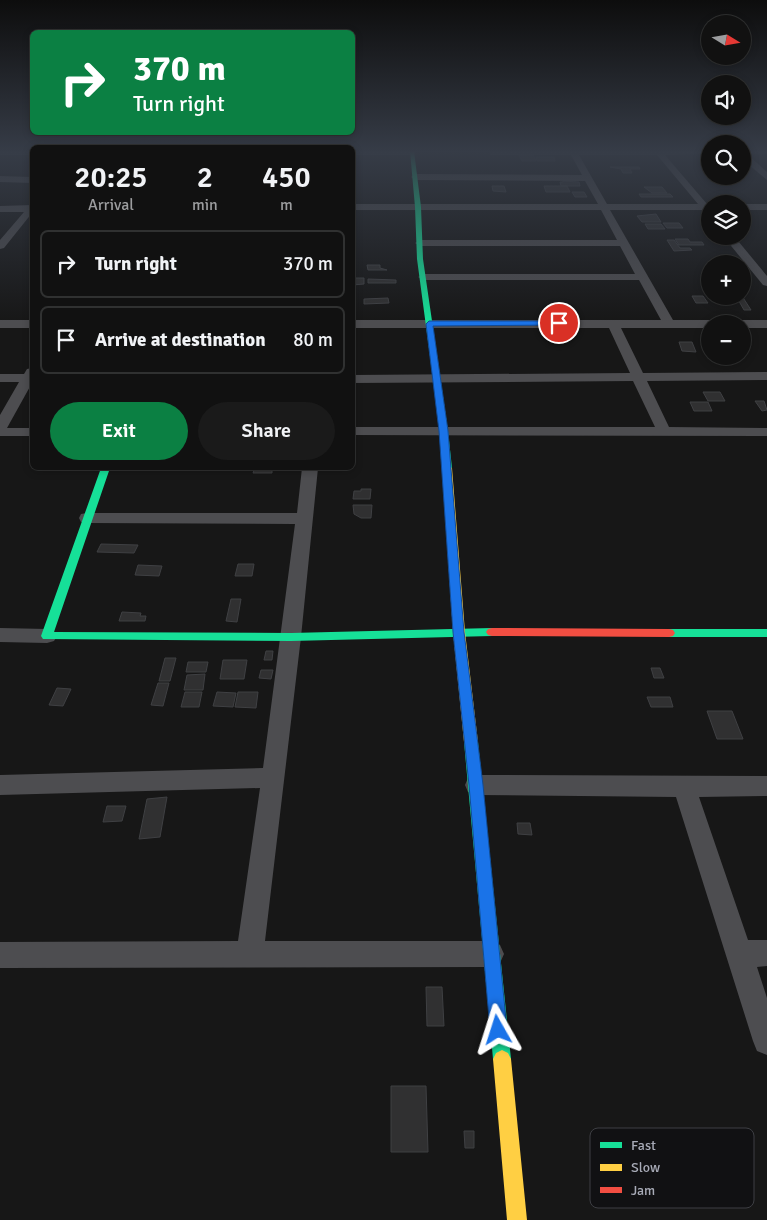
<!DOCTYPE html>
<html lang="en">
<head>
<meta charset="utf-8">
<style>
	body { margin:0; font-family:Signika,sans-serif; background:#1a1a1a; color:#f1f3f6; height:100vh; display:flex; flex-direction:column; font-size:19px; white-space:nowrap }
	* { box-sizing:border-box; margin:0 }
	p { font-size:16px; color:#9c9d9f }
	.icon { flex:none; width:28px; height:28px; fill:none; stroke:currentColor; stroke-width:2; stroke-linecap:round; stroke-linejoin:round }
	.map { position:relative; flex:1; overflow:hidden }
	.side { position:absolute; left:30px; top:145px; width:325px; height:325px; display:flex; flex-direction:column; background:#111; border-radius:8px; box-shadow:0 2px 8px #0003,0 0 0 1px #303131 }
	.side>* { flex:none }
	.top-card { position:absolute; left:30px; top:30px; width:325px; height:105px; border-radius:8px; box-shadow:0 2px 8px #0003,0 0 0 1px #303131; background:#0b8043; color:#fff; overflow:hidden }
	.needle { width:32px; rotate:101deg }
	.tools { position:absolute; left:701px; top:15px; display:grid; gap:10px }
	.tools a { display:grid; place-items:center; width:50px; height:50px; border-radius:50%; background:#111; box-shadow:0 2px 8px #0003,0 0 0 1px #303131; font-size:25px }
	.pin { position:absolute; display:grid; place-items:center; width:42px; height:42px; color:#fff; margin:-21px; border:2px solid #fff; border-radius:50%; box-shadow:0 1px 5px #0007 }
	.me { position:absolute; width:55px; margin:-28px; rotate:354deg; stroke-linejoin:round; filter:drop-shadow(0 0 4px #0008) }
	.turn { display:flex; align-items:center; gap:18px; height:105px; padding:0 20px; font-size:22px }
	.turn .icon { width:65px; height:65px; stroke-width:2.5 }
	.turn b { display:block; font-size:35px; line-height:42px }
	.eta { display:flex; justify-content:space-evenly; align-items:center; height:85px; text-align:center }
	.eta b { font-size:30px; font-weight:600; line-height:35px }
	.action { display:flex; gap:10px; margin-top:auto; padding:10px 20px }
	.action a { flex:1; height:58px; border-radius:30px; background:#0b8043; color:#fff; font-size:20px; font-weight:600; line-height:58px; text-align:center }
	.action a+a { background:#1a1a1a; color:#f1f3f6 }
	ul { padding:0; list-style:none }
	li { display:flex; align-items:center; gap:15px; height:68px; margin:0 10px 8px; padding:0 10px; border:2px solid #303131; border-radius:8px }
	li div { flex:1 }
	li b { display:block; font-size:19px }
	li em { font-style:normal }
	.map>svg:first-child { display:block }
</style>
</head>
<body>
<div class="map">
<svg width="767" height="1220" viewBox="0 0 767 1220">
	<rect width="100%" height="100%" fill="#171717"/>
	<path fill="#303031" stroke="#3f4043" d="M 519,155 L 533,155 L 536,161 L 522,161 Z
		M 536,157 L 554,157 L 555,161 L 537,161 Z
		M 610,167 L 639,167 L 640,169 L 630,169 L 632,173 L 623,173 L 621,169 Z
		M 563,181 L 579,182 L 580,186 L 561,186 L 560,182 L 563,182 Z
		M 492,186 L 504,186 L 506,192 L 493,191 Z
		M 544,186 L 567,186 L 570,192 L 546,192 Z
		M 644,187 L 662,187 L 667,193 L 652,193 Z
		M 572,192 L 584,192 L 587,197 L 575,197 Z
		M 639,194 L 670,194 L 673,197 L 641,197 Z
		M 656,214 L 661,222 L 642,222 L 637,216 Z
		M 663,223 L 679,223 L 683,228 L 667,228 Z
		M 645,224 L 661,224 L 665,229 L 648,229 Z
		M 675,239 L 688,239 L 690,242 L 702,242 L 704,245 L 679,245 Z
		M 667,240 L 674,240 L 680,248 L 690,248 L 692,250 L 674,251 Z
		M 367,265 L 380,265 L 380,268 L 387,270 L 368,270 Z
		M 352,278 L 364,278 L 364,284 L 352,285 Z
		M 368,279 L 396,280 L 396,283 L 368,283 Z
		M 692,296 L 703,296 L 708,303 L 696,303 Z
		M 736,296 L 742,296 L 751,310 L 744,310 Z
		M 388,298 L 389,303 L 364,304 L 364,299 Z
		M 679,342 L 692,342 L 696,352 L 682,351 Z
		M 703,392 L 720,392 L 725,401 L 708,401 Z
		M 755,401 L 764,401 L 767,410 L 762,411 Z
		M 690,402 L 708,402 L 712,411 L 694,411 Z
		M 255,468 L 280,468 L 280,470 L 272,470 L 272,473 L 253,473 Z
		M 361,489 L 371,489 L 370,499 L 353,499 L 354,491 L 361,491 Z
		M 353,505 L 372,505 L 371,518 L 361,518 L 354,514 Z
		M 101,544 L 138,545 L 134,553 L 97,552 Z
		M 238,564 L 254,564 L 252,576 L 235,576 Z
		M 138,565 L 162,566 L 159,576 L 135,575 Z
		M 231,599 L 241,599 L 237,622 L 226,621 Z
		M 122,612 L 141,613 L 140,616 L 146,616 L 145,621 L 119,621 Z
		M 266,651 L 273,651 L 272,660 L 264,660 Z
		M 165,658 L 176,658 L 170,681 L 159,681 Z
		M 223,660 L 247,660 L 244,679 L 220,679 Z
		M 188,662 L 208,662 L 206,672 L 186,672 Z
		M 651,668 L 660,668 L 664,678 L 654,678 Z
		M 261,670 L 273,670 L 271,679 L 259,678 Z
		M 205,674 L 203,690 L 184,690 L 187,675 Z
		M 158,683 L 169,683 L 163,706 L 151,705 Z
		M 57,688 L 71,689 L 63,706 L 49,705 Z
		M 185,692 L 202,692 L 199,707 L 181,707 Z
		M 217,692 L 236,693 L 233,707 L 213,706 Z
		M 238,692 L 258,692 L 256,708 L 235,707 Z
		M 647,697 L 670,697 L 673,707 L 651,707 Z
		M 707,711 L 732,711 L 743,739 L 717,739 Z
		M 167,797 L 160,837 L 139,839 L 147,799 Z
		M 107,806 L 126,806 L 122,821 L 103,822 Z
		M 517,823 L 530,823 L 532,835 L 518,834 Z
		M 426,987 L 442,987 L 444,1026 L 427,1026 Z
		M 391,1086 L 426,1086 L 428,1152 L 391,1152 Z
		M 464,1131 L 474,1131 L 474,1148 L 465,1148 Z"/>
	<g fill="none" stroke-linecap="round" stroke-linejoin="round">
		<path fill="#4d4d50" fill-rule="evenodd" d="M 0,151 L 32,151 L 32,155 L 0,155 Z
			M 352,151 L 415,151 L 416,153 L 412,155 L 352,155 Z
			M 490,151 L 710,151 L 710,154 L 665,155 L 707,204 L 710,204 L 710,215 L 706,214 L 702,210 L 610,210 L 673,320 L 767,320 L 767,328 L 742,328 L 742,324 L 710,324 L 710,328 L 621,328 L 643,373 L 767,372 L 767,380 L 647,381 L 669,427 L 767,428 L 767,436 L 352,435 L 352,427 L 655,427 L 633,381 L 352,383 L 352,375 L 630,373 L 609,328 L 352,328 L 352,320 L 661,320 L 639,280 L 424,280 L 418,277 L 424,274 L 635,274 L 620,246 L 420,246 L 415,243 L 420,240 L 617,240 L 601,210 L 352,210 L 352,204 L 598,204 L 585,181 L 415,180 L 411,177 L 415,174 L 582,175 L 571,155 L 490,155 ZM 579,155 L 657,155 L 698,204 L 607,204 Z
			M 742,151 L 767,151 L 767,154 L 747,154 L 767,172 L 767,180 L 742,159 Z
			M 0,176 L 32,177 L 32,183 L 0,182 Z
			M 742,204 L 767,204 L 767,210 L 742,210 Z
			M 32,205 L 32,213 L 4,248 L 0,249 L 0,240 L 24,212 L 0,212 L 0,206 Z
			M 723,236 L 734,236 L 767,276 L 767,286 L 763,285 Z
			M 0,320 L 32,320 L 32,328 L 0,328 Z
			M 32,368 L 32,383 L 7,428 L 32,428 L 32,436 L 0,436 L 0,415 L 19,382 L 0,382 L 0,374 L 24,374 L 27,369 Z
			M 302,468 L 318,468 L 301,637 L 265,941 L 491,941 L 500,945 L 504,954 L 500,963 L 491,967 L 0,968 L 0,942 L 238,941 L 260,788 L 0,795 L 0,775 L 263,768 L 295,524 L 87,523 L 81,522 L 79,518 L 81,514 L 87,513 L 297,513 Z
			M 0,628 L 47,629 L 54,631 L 57,636 L 54,641 L 47,643 L 0,642 Z
			M 476,775 L 767,776 L 767,796 L 699,797 L 748,940 L 767,940 L 767,966 L 757,967 L 767,998 L 767,1055 L 757,1051 L 753,1041 L 676,797 L 476,795 L 468,792 L 465,785 L 468,778 Z"/>
		<path fill="#16e098" fill-rule="evenodd" d="M 410,151 L 414,151 L 421,207 L 423,259 L 448,431 L 452,468 L 447,471 L 442,468 L 440,431 L 417,259 L 415,207 Z
			M 101,468 L 110,468 L 54,632 L 291,633 L 492,628 L 496,629 L 498,632 L 496,635 L 492,636 L 291,641 L 43,639 L 41,636 Z
			M 669,629 L 767,629 L 767,637 L 669,637 L 665,636 L 663,633 L 665,630 Z
			M 471,736 L 476,738 L 478,742 L 511,1059 L 508,1065 L 502,1068 L 496,1065 L 493,1059 L 464,742 L 466,738 Z"/>
		<path fill="#ffcf43" fill-rule="evenodd" d="M 447,465 L 452,468 L 465,632 L 478,742 L 476,746 L 471,748 L 466,746 L 464,742 L 453,632 L 442,468 Z
			M 502,1050 L 508,1053 L 511,1059 L 527,1220 L 507,1220 L 493,1059 L 496,1053 Z"/>
		<path fill="#f24e42" fill-rule="evenodd" d="M 492,628 L 669,629 L 673,630 L 675,633 L 673,636 L 669,637 L 492,636 L 488,635 L 486,632 L 488,629 Z"/>
	</g>
	<linearGradient id="sky" x2="0" y2="1"><stop stop-color="#0d0d0d"/><stop offset="0.47" stop-color="#363c47"/><stop offset="1" stop-color="#363c47" stop-opacity="0"/></linearGradient>
	<rect width="767" height="322" fill="url(#sky)"/>
	<path fill="#1a73e8" stroke="#114b97" d="M 559,321 L 563,323 L 561,325 L 433,326 L 448,431 L 464,632 L 483,785 L 507,1030 L 505,1036 L 498,1039 L 492,1036 L 490,1030 L 469,785 L 453,632 L 439,431 L 426,324 L 429,321 Z"/>
	<rect x="590" y="1128" width="164" height="80" rx="8" fill="#111113" stroke="#3e3f44" stroke-width="1"/>
	<rect x="600" y="1142" width="22" height="6" fill="#16e098"/>
	<rect x="600" y="1164" width="22" height="7" fill="#ffcf43"/>
	<rect x="600" y="1187" width="22" height="6" fill="#f24e42"/>
	<g font-size="14" fill="#a8abb7">
		<text x="631" y="1150">Fast</text>
		<text x="631" y="1172">Slow</text>
		<text x="631" y="1195">Jam</text>
	</g>
</svg>
<div class="tools">
<a><svg class="needle" viewBox="-14 -14 28 28"><path d="M0-13l5 13h-10z" fill="#e53935"/><path d="M0 13l5-13h-10z" fill="#9c9d9f"/></svg></a>
<a><svg class="icon" aria-label="sound" viewBox="0 0 24 24"><path d="M4 9h4l5-4v14l-5-4H4zM17 9q2 3 0 6"/></svg></a>
<a><svg class="icon" aria-label="search" viewBox="0 0 24 24"><circle cx="10" cy="10" r="6"/><path d="M15 15l6 6"/></svg></a>
<a><svg class="icon" aria-label="layers" viewBox="0 0 24 24"><path d="M12 4l9 5-9 5-9-5zM3 14l9 5 9-5"/></svg></a>
<a>+</a>
<a>−</a>
</div>
<div class="pin" style="left:559px;top:323px;background:#d93025"><svg class="icon" aria-label="arrive" viewBox="0 0 24 24"><path d="M6 21V4h12l-3 4 3 4H6"/></svg></div>
<svg class="me" style="left:498px;top:1030px" viewBox="-20 -20 40 40"><path d="M0-17L14 15 0 8-14 15z" fill="#1a73e8" stroke="#fff" stroke-width="4"/></svg>
<div class="top-card">
<div class="turn"><svg class="icon" aria-label="right" viewBox="0 0 24 24"><path d="M7 20v-9h11M14 6l5 5-5 5"/></svg><div><b>370 m</b>Turn right</div></div>
</div>
<section class="side">
<div class="eta">
<div><b>20:25</b><p>Arrival</p></div>
<div><b>2</b><p>min</p></div>
<div><b>450</b><p>m</p></div>
</div>
<ul>
<li><svg class="icon" aria-label="right" viewBox="0 0 24 24"><path d="M7 20v-9h11M14 6l5 5-5 5"/></svg><div><b>Turn right</b></div><em>370 m</em></li>
<li><svg class="icon" aria-label="arrive" viewBox="0 0 24 24"><path d="M6 21V4h12l-3 4 3 4H6"/></svg><div><b>Arrive at destination</b></div><em>80 m</em></li>
</ul>
<div class="action"><a>Exit</a><a>Share</a></div>
</section>
</div>
</body>
</html>
